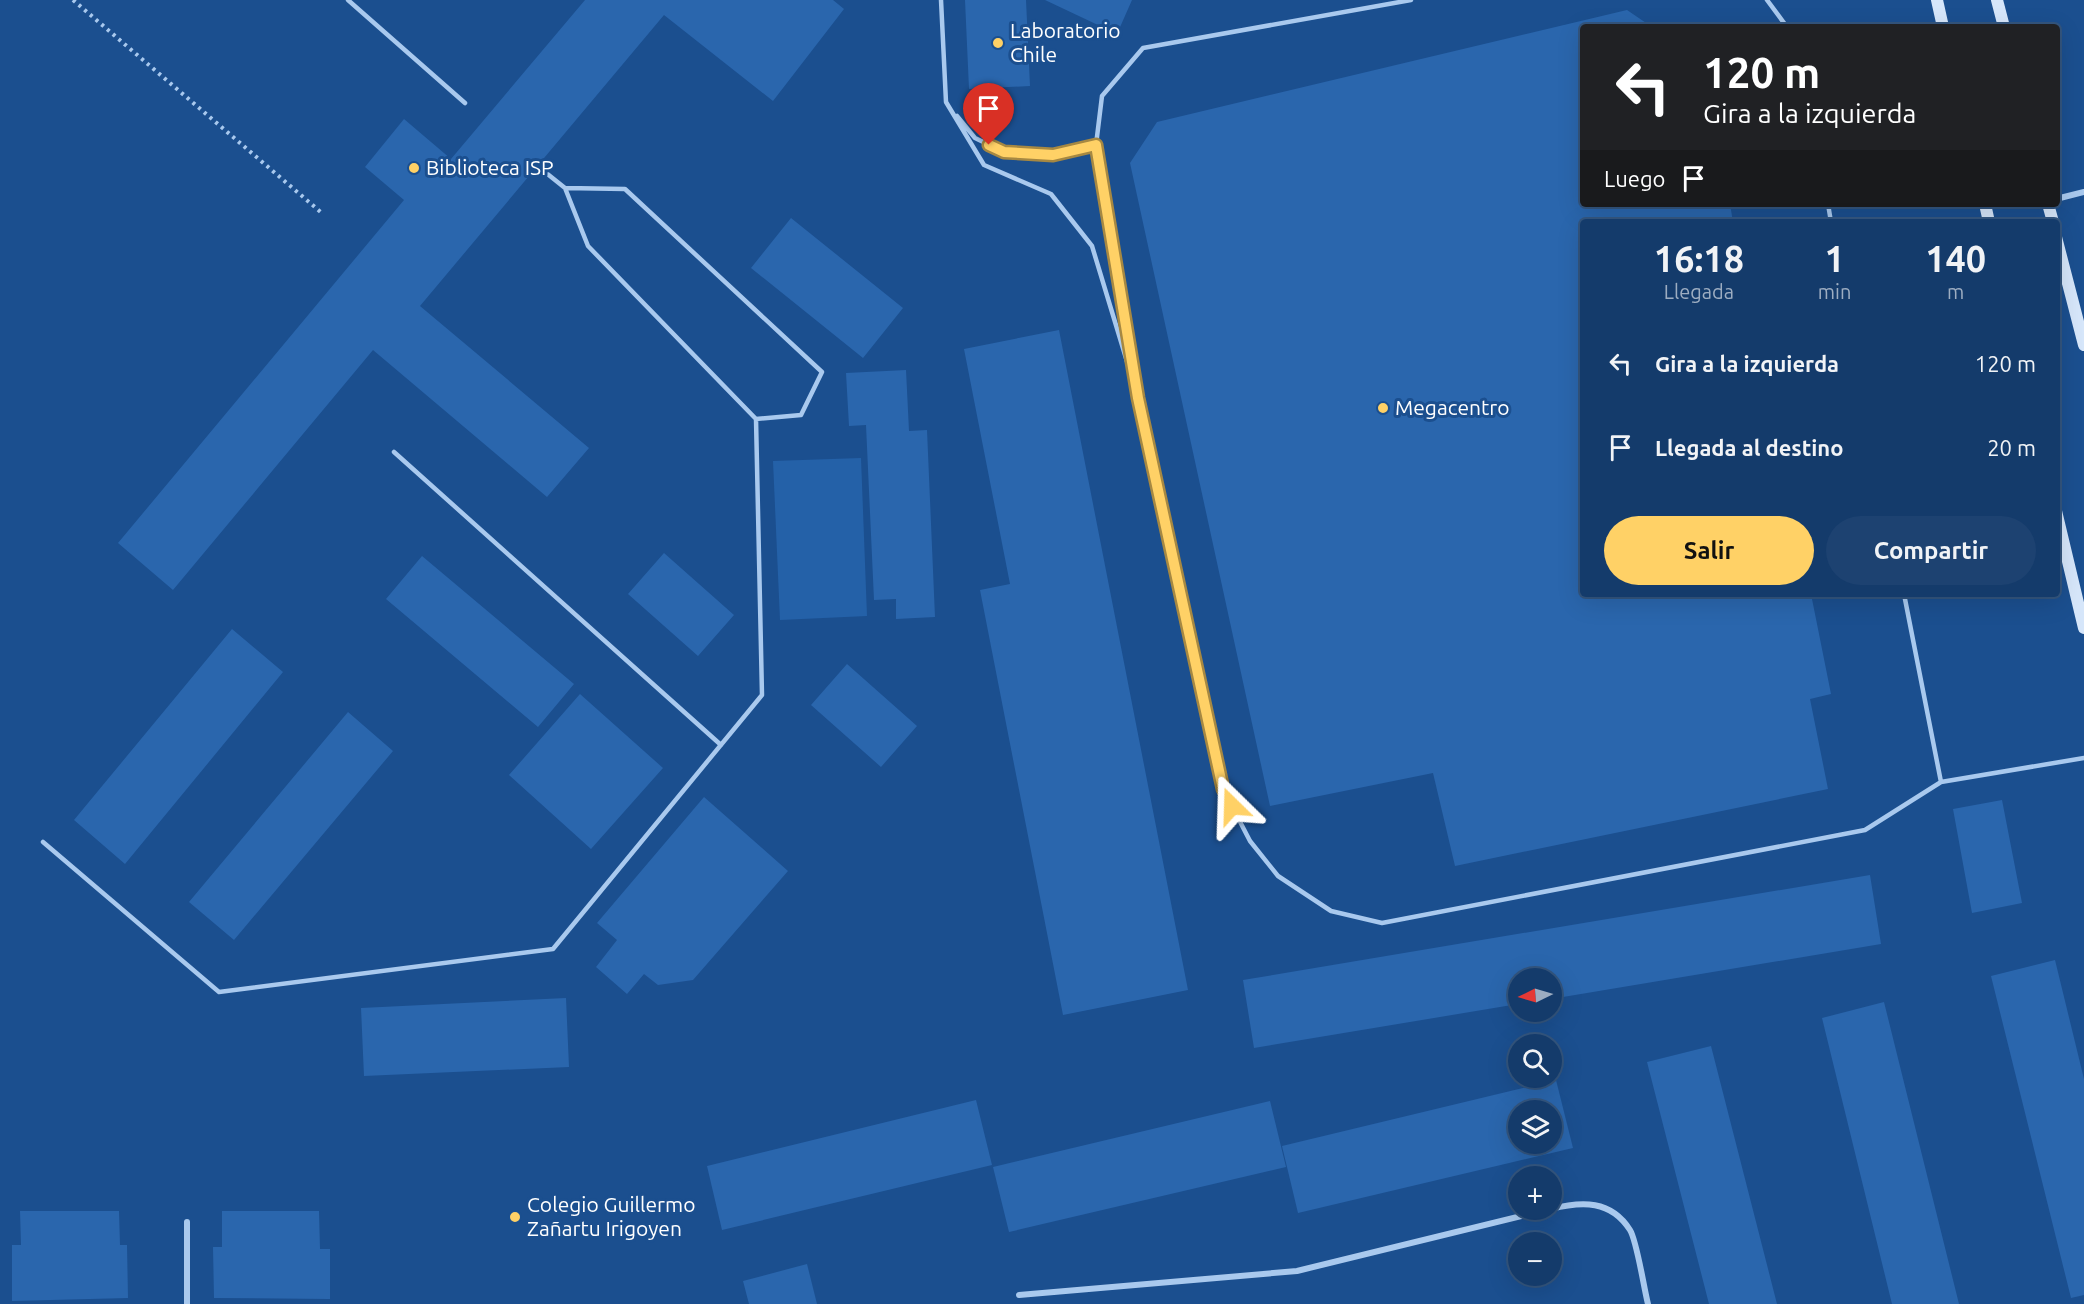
<!DOCTYPE html>
<html lang="es">
<head>
<meta charset="utf-8">
<style>
	body { margin:0; font-family:Ubuntu,sans-serif; background:#1d4271; color:#f1f3f6; height:100vh; display:flex; flex-direction:column; font-size:22px; white-space:nowrap }
	* { box-sizing:border-box; margin:0 }
	p { font-size:20px; color:#9dadc1 }
	.icon { flex:none; width:33px; height:33px; fill:none; stroke:currentColor; stroke-width:2; stroke-linecap:round; stroke-linejoin:round }
	.map { position:relative; flex:1; overflow:hidden }
	.drawer { position:absolute; left:1580px; top:219px; width:480px; height:378px; display:flex; flex-direction:column; background:#143b6b; border-radius:6px; box-shadow:0 6px 24px #0002,0 0 0 2px #33557e }
	.drawer>* { flex:none }
	.guide { position:absolute; left:1580px; top:24px; width:480px; height:183px; border-radius:6px; box-shadow:0 6px 24px #0002,0 0 0 2px #33557e; background:#202124; color:#fff; overflow:hidden }
	.needle { width:39px; rotate:265deg }
	.tools { position:absolute; left:1508px; top:968px; display:grid; gap:12px }
	.tools a { display:grid; place-items:center; width:54px; height:54px; border-radius:50%; background:#143b6b; box-shadow:0 6px 24px #0002,0 0 0 2px #33557e; font-size:30px }
	.pin { position:absolute; display:grid; place-items:center; width:51px; height:51px; color:#fff; margin:-62px -26px; border-radius:50% 50% 50% 0; rotate:-45deg; box-shadow:0 0 6px #0007 }
	.pin .icon { rotate:45deg }
	.me { position:absolute; width:66px; margin:-33px; rotate:338deg; stroke-linejoin:round; filter:drop-shadow(0 0 4px #0008) }
	.turn { display:flex; align-items:center; gap:21px; height:126px; padding:0 24px; font-size:27px }
	.turn .icon { width:78px; height:78px; stroke-width:2.5 }
	.turn b { display:block; font-size:42px; line-height:51px }
	.then { display:flex; align-items:center; height:57px; padding:0 24px; background:#0003; gap:12px; font-size:22px }
	.eta { display:flex; justify-content:space-evenly; align-items:center; height:102px; text-align:center }
	.eta b { font-size:36px; font-weight:600; line-height:42px }
	.action { display:flex; gap:12px; margin-top:auto; padding:12px 24px }
	.action a { flex:1; height:69px; border-radius:36px; background:#ffd166; color:#111; font-size:24px; font-weight:600; line-height:69px; text-align:center }
	.action a+a { background:#1d4271; color:#f1f3f6 }
	ul { padding:0; list-style:none }
	li { display:flex; align-items:center; gap:18px; height:84px; padding:0 24px }
	li div { flex:1 }
	li b { display:block; font-size:22px }
	li em { font-style:normal }
	.map>svg:first-child { display:block }
</style>
</head>
<body>
<div class="map">
<svg width="2084" height="1304" viewBox="0 0 2084 1304">
	<rect width="100%" height="100%" fill="#1b4f8f"/>
	<path fill="#2461a8" d="M 861,458 L 867,616 L 780,620 L 773,461 Z"/>
	<path fill="#2a66ad" fill-rule="evenodd" d="M 585,0 L 833,0 L 844,9 L 773,101 L 664,15 L 420,306 L 589,448 L 547,497 L 373,350 L 173,590 L 118,543 L 404,200 L 365,167 L 404,119 L 451,159 Z
		M 965,0 L 1026,0 L 1030,86 L 969,89 Z
		M 1045,0 L 1132,0 L 1117,34 Z
		M 1627,10 L 1652,27 L 1582,27 L 1582,204 L 1730,204 L 1733,222 L 1582,222 L 1582,594 L 1811,594 L 1831,694 L 1810,699 L 1828,789 L 1455,866 L 1433,773 L 1270,806 L 1130,163 L 1157,122 Z
		M 791,218 L 903,308 L 863,358 L 751,268 Z
		M 1059,330 L 1188,990 L 1063,1015 L 980,590 L 1010,584 L 964,349 Z
		M 906,370 L 909,431 L 927,430 L 935,617 L 896,619 L 896,599 L 874,600 L 866,425 L 849,426 L 846,373 Z
		M 664,553 L 734,615 L 698,656 L 628,594 Z
		M 422,556 L 574,684 L 538,727 L 386,599 Z
		M 232,629 L 283,672 L 125,864 L 74,820 Z
		M 847,664 L 917,726 L 881,767 L 811,705 Z
		M 580,694 L 663,768 L 591,849 L 509,775 Z
		M 348,712 L 393,751 L 234,940 L 189,902 Z
		M 704,797 L 788,871 L 693,980 L 658,985 L 644,974 L 627,994 L 596,967 L 617,940 L 597,923 Z
		M 2002,800 L 2022,903 L 1972,913 L 1953,809 Z
		M 1870,875 L 1881,944 L 1551,999 L 1551,978 L 1518,978 L 1518,1004 L 1254,1048 L 1243,980 Z
		M 2055,960 L 2084,1079 L 2084,1295 L 2071,1298 L 1991,976 Z
		M 566,998 L 569,1067 L 364,1076 L 361,1008 Z
		M 1884,1002 L 1959,1304 L 1892,1304 L 1822,1018 Z
		M 1711,1046 L 1777,1304 L 1709,1304 L 1647,1062 Z
		M 1556,1080 L 1573,1148 L 1298,1213 L 1282,1146 ZM 1518,1110 L 1551,1110 L 1551,1143 L 1518,1143 Z
		M 976,1100 L 992,1165 L 722,1230 L 707,1166 Z
		M 1270,1101 L 1286,1167 L 1009,1232 L 993,1167 Z
		M 20,1211 L 119,1211 L 120,1245 L 127,1245 L 128,1298 L 12,1301 L 12,1245 L 21,1245 Z
		M 222,1211 L 319,1211 L 320,1249 L 330,1249 L 330,1299 L 214,1298 L 213,1247 L 222,1247 Z
		M 807,1264 L 817,1304 L 749,1304 L 743,1281 Z"/>
	<g fill="none" stroke-linecap="round" stroke-linejoin="round">
		<path stroke="#a9c9ee" stroke-width="4" stroke-dasharray="3 4.5" stroke-linecap="butt" d="M 73,0 L 323,214"/>
		<path stroke="#a9c9ee" stroke-width="4.5" d="M 348,0 L 465,103
			M 941,0 L 946,102 L 984,165 L 1051,194 L 1092,246 L 1132,378
			M 1411,0 L 1143,48 L 1102,96 L 1096,145 L 1138,398 L 1223,789 L 1250,841 L 1278,876 L 1331,911 L 1382,923 L 1865,830 L 1941,782
			M 1767,0 L 1787,27
			M 957,116 L 975,138 L 1004,152 L 1053,155 L 1096,145
			M 565,188 L 625,189 L 822,372 L 801,415 L 756,419
			M 1828,204 L 1831,222
			M 394,452 L 721,745
			M 1904,594 L 1941,782 L 2084,758
			M 43,842 L 219,992 L 553,949 L 762,695 L 756,419 L 588,246 L 565,188 L 540,168"/>
		<path stroke="#a9c9ee" stroke-width="6" d="M 2056,199 L 2084,192
			M 1551,1209 C 1582,1201 1611,1200 1630,1230 C 1637,1241 1644,1289 1648,1304
			M 1019,1295 L 1297,1271 L 1550,1209
			M 187,1304 L 187,1222"/>
		<path stroke="#d6e6fa" stroke-width="12" d="M 1937,0 L 1943,27
			M 1997,0 L 2004,27
			M 1985,204 L 1989,222
			M 2048,204 L 2053,222
			M 2056,237 L 2084,345
			M 2056,511 L 2084,628"/>
	</g>
	<g fill="none" stroke-linecap="round" stroke-linejoin="round">
		<defs>
			<path id="route" d="M 989,145 L 1004,152 L 1053,155 L 1096,145 L 1138,398 L 1223,789 L 1232,806"/>
		</defs>
		<use href="#route" stroke="#a68842" stroke-width="15"/>
		<use href="#route" stroke="#ffd166" stroke-width="10"/>
	</g>
	<g fill="#ffd166" stroke="#1b4f8f" stroke-width="2">
		<circle cx="998" cy="43" r="6"/>
		<circle cx="414" cy="168" r="6"/>
		<circle cx="1383" cy="408" r="6"/>
		<circle cx="515" cy="1217" r="6"/>
	</g>
	<g text-anchor="middle" stroke-width="6" stroke-linejoin="round" paint-order="stroke">
		<g font-size="21" fill="#fff" stroke="#1b4f8f" text-anchor="start">
			<text x="1010" y="38">Laboratorio<tspan x="1010" dy="24">Chile</tspan></text>
			<text x="426" y="175">Biblioteca ISP</text>
			<text x="1395" y="415">Megacentro</text>
			<text x="527" y="1212">Colegio Guillermo<tspan x="527" dy="24">Zañartu Irigoyen</tspan></text>
		</g>
	</g>
</svg>
<div class="tools">
<a><svg class="needle" viewBox="-14 -14 28 28"><path d="M0-13l5 13h-10z" fill="#e53935"/><path d="M0 13l5-13h-10z" fill="#9dadc1"/></svg></a>
<a><svg class="icon" aria-label="search" viewBox="0 0 24 24"><circle cx="10" cy="10" r="6"/><path d="M15 15l6 6"/></svg></a>
<a><svg class="icon" aria-label="layers" viewBox="0 0 24 24"><path d="M12 4l9 5-9 5-9-5zM3 14l9 5 9-5"/></svg></a>
<a>+</a>
<a>−</a>
</div>
<div class="pin" style="left:989px;top:145px;background:#d93025"><svg class="icon" aria-label="arrive" viewBox="0 0 24 24"><path d="M6 21V4h12l-3 4 3 4H6"/></svg></div>
<svg class="me" style="left:1232px;top:806px" viewBox="-20 -20 40 40"><path d="M0-17L14 15 0 8-14 15z" fill="#ffd166" stroke="#fff" stroke-width="4"/></svg>
<div class="guide">
<div class="turn"><svg class="icon" aria-label="left" viewBox="0 0 24 24"><path d="M17 20v-9H6M10 6l-5 5 5 5"/></svg><div><b>120 m</b>Gira a la izquierda</div></div>
<div class="then">Luego<svg class="icon" aria-label="arrive" viewBox="0 0 24 24"><path d="M6 21V4h12l-3 4 3 4H6"/></svg></div>
</div>
<section class="drawer">
<div class="eta">
<div><b>16:18</b><p>Llegada</p></div>
<div><b>1</b><p>min</p></div>
<div><b>140</b><p>m</p></div>
</div>
<ul>
<li><svg class="icon" aria-label="left" viewBox="0 0 24 24"><path d="M17 20v-9H6M10 6l-5 5 5 5"/></svg><div><b>Gira a la izquierda</b></div><em>120 m</em></li>
<li><svg class="icon" aria-label="arrive" viewBox="0 0 24 24"><path d="M6 21V4h12l-3 4 3 4H6"/></svg><div><b>Llegada al destino</b></div><em>20 m</em></li>
</ul>
<div class="action"><a>Salir</a><a>Compartir</a></div>
</section>
</div>
</body>
</html>
